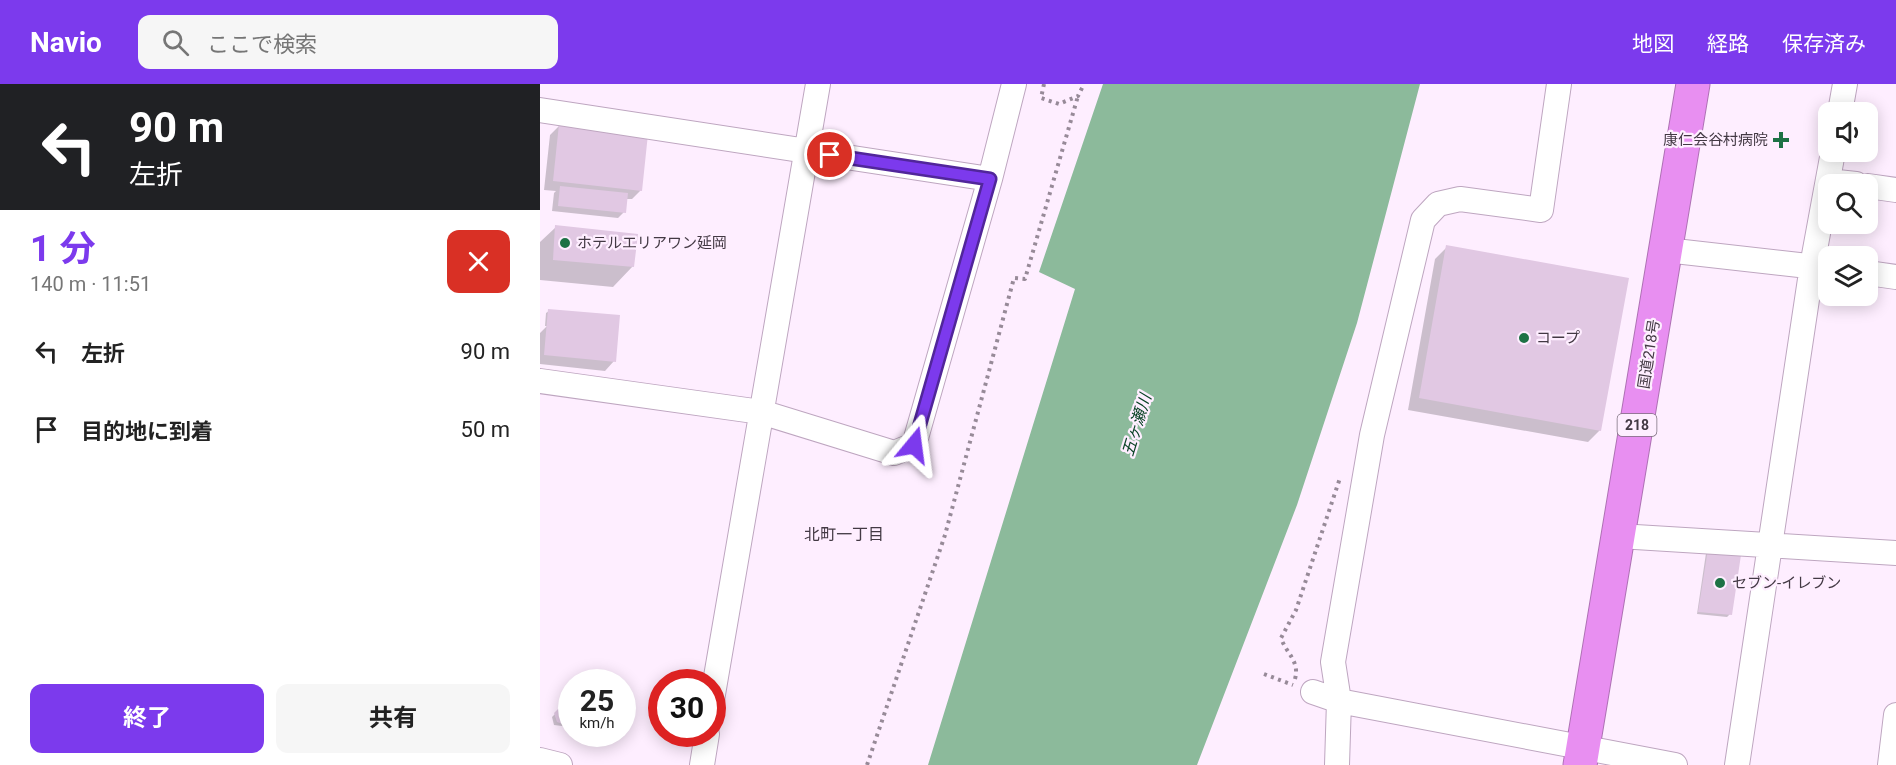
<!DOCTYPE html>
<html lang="ja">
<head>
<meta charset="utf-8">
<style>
	body { margin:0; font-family:Roboto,"Noto Sans JP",sans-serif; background:#f6f6f6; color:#222; height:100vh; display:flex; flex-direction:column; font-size:22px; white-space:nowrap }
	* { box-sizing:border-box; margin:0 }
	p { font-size:20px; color:#767676 }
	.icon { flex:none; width:33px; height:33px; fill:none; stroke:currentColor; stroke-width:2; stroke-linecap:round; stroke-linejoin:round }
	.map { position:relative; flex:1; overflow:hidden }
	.details { display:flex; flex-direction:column; background:#fff; width:540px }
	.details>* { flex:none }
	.hud { background:#202124; color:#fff; overflow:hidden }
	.fabs { position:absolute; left:1278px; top:18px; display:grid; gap:12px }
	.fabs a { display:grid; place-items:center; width:60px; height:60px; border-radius:12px; background:#fff; box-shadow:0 3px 15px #0003; font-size:30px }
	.speed { position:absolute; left:18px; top:585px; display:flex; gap:12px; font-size:30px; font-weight:700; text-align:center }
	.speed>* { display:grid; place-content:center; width:78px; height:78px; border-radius:50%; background:#fff; box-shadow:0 3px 15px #0003; line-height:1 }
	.speed small { font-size:15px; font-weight:400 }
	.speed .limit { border:9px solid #d22; background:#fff; color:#111 }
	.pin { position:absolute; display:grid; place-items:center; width:51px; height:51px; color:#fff; margin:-26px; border:3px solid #fff; border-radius:50%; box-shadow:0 2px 6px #0007 }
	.me { position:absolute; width:66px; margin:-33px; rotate:16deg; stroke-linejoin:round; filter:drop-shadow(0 0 4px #0008) }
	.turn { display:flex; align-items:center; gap:21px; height:126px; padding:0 30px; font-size:27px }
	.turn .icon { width:78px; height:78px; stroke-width:2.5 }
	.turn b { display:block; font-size:42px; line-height:51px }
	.round { display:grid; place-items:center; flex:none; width:63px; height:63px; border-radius:12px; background:#f6f6f6 }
	.summary { display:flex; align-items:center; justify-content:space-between; height:102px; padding:0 30px }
	h1 { font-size:36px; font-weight:700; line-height:45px; color:#7c3aed }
	.button { display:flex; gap:12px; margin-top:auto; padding:12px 30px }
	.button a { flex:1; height:69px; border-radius:12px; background:#7c3aed; color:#fff; font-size:24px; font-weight:700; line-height:69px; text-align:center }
	.button a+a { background:#f6f6f6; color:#222 }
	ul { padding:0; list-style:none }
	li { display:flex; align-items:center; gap:18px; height:78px; padding:0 30px }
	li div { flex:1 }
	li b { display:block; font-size:22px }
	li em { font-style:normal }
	header { display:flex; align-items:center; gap:36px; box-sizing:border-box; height:84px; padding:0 30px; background:#7c3aed; color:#fff }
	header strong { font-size:28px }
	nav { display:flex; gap:33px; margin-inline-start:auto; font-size:21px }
	.search { width:420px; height:54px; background:#f6f6f6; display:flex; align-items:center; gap:15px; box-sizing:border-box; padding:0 21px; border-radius:12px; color:#767676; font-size:22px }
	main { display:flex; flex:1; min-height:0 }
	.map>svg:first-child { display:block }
</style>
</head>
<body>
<header>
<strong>Navio</strong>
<div class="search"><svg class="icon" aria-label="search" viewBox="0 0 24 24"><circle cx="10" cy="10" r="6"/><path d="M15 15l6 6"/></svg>ここで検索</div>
<nav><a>地図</a><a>経路</a><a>保存済み</a></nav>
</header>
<main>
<section class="details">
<div class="hud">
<div class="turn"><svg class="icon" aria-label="left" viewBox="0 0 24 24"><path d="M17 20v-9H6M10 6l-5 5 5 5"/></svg><div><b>90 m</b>左折</div></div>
</div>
<div class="summary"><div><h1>1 分</h1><p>140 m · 11:51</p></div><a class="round" style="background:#d93025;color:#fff"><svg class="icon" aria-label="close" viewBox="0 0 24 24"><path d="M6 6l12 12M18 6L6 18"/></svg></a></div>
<ul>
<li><svg class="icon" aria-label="left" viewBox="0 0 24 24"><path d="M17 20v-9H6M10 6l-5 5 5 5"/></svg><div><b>左折</b></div><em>90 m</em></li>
<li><svg class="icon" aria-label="arrive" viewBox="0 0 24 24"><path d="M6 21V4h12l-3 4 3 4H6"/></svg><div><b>目的地に到着</b></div><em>50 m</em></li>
</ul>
<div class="button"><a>終了</a><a>共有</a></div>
</section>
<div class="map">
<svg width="1356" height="681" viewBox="0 0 1356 681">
	<rect width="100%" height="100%" fill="#feeeff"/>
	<path fill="#8cba9b" d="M 563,0 L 880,0 L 817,239 L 757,421 L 657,681 L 388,681 L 535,205 L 499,188 Z"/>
	<path fill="#0003" d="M 19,42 L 101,106 L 92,115 L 86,115 L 84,128 L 78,134 L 12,127 L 14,109 L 16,107 L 4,106 L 10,51 Z
		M 16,143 L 93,182 L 73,203 L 0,196 L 0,158 Z
		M 907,163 L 1060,346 L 1048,358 L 868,326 L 895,175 Z
		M 9,227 L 74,277 L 65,287 L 0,280 L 0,249 L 7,242 L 5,242 L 6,229 Z
		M 1169,467 L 1190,530 L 1187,533 L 1157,530 L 1166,469 Z
		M 21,624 L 31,634 L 22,642 L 14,641 L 12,633 Z"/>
	<path fill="#e1c8e3" d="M 19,40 L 108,50 L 102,107 L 13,97 Z
		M 20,102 L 88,109 L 86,129 L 18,122 Z
		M 15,141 L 98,150 L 94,183 L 13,176 Z
		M 906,161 L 1089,194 L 1061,347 L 879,314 Z
		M 8,225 L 80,231 L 76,278 L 4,271 Z
		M 1168,465 L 1201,471 L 1192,531 L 1158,528 Z
		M 21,622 L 30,625 L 32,636 L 26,641 L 17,638 L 14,629 Z"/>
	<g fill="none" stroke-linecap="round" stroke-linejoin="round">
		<defs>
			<path id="minor" d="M 0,26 L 450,95
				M 1300,28 L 1305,0
				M 1288,97 L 1316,100
				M 1328,102 L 1356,106
				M 1126,166 L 1286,184
				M 1328,189 L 1356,193
				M 0,297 L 221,328 L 354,369 L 374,361 L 450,95 L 474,0
				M 1079,452 L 1356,469
				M 773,608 L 799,617 L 1135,681
				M 172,616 L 278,0
				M 0,676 L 20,681
				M 162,681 L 167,650
				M 797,681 L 799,617 L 793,578 L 832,351 L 883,136 L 898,120 L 920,115 L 1001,126 L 1019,0
				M 1197,681 L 1272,182 L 1293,68
				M 1350,681 L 1356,631"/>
			<path id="highway" d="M 1040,681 L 1153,0"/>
		</defs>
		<use href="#minor" stroke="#bea6c0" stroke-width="26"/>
		<use href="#highway" stroke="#ae71b4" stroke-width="35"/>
		<path stroke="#978a98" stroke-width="4" stroke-dasharray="3 4.5" stroke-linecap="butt" d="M 504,0 L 501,14 L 519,20 L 538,12 L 544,0
			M 724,590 L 753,601
			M 755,595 C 760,577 746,569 741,554 L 756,526 L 800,394
			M 327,681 L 405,451 L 474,194 L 485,195 L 538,12"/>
		<use href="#minor" stroke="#fff" stroke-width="24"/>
		<use href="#highway" stroke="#e88ff1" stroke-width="33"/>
	</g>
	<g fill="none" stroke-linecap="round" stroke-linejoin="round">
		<defs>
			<path id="route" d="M 290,71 L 450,95 L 374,361"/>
		</defs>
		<use href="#route" stroke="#51269a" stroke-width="15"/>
		<use href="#route" stroke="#7c3aed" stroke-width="10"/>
	</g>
	<g fill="#1d7245" stroke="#feeeff" stroke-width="2">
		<path d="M1238 47h6v6h6v6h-6v6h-6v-6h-6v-6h6z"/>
		<circle cx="25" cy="159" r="6"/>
		<circle cx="984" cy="254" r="6"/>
		<circle cx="1180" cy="499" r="6"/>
	</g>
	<g text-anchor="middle" stroke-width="4.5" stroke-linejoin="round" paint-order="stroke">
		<rect fill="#feeeff" stroke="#7b6f7c" stroke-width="1.5" x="1077.5" y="330" width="39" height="22" rx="4.5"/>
		<g font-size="14" font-weight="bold" fill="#433944">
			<text x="1097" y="346">218</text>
		</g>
		<g font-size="15" fill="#433944" stroke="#feeeff" text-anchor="start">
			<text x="1228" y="61" text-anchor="end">康仁会谷村病院</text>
			<text x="37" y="164">ホテルエリアワン延岡</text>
			<text x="996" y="259">コープ</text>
			<text x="1192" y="504">セブン-イレブン</text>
		</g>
		<g font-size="15" fill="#433944" stroke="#feeeff">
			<text transform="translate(1109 270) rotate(-81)" y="5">国道218号</text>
		</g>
		<g font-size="16" font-style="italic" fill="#094225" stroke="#feeeff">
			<text transform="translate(596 341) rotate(-73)" y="6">五ヶ瀬川</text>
		</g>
		<g font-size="16" fill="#433944" stroke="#feeeff">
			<text x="304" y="456">北町一丁目</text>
		</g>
	</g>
</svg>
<div class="fabs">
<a><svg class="icon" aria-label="sound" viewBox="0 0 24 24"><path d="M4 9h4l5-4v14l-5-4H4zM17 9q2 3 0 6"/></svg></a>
<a><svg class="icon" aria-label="search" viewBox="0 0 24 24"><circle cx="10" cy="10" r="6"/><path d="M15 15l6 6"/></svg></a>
<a><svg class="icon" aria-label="layers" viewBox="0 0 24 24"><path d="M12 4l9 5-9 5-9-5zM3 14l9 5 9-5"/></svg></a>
</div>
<div class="speed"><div>25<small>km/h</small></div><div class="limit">30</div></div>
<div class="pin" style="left:290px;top:71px;background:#d93025"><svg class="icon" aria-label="arrive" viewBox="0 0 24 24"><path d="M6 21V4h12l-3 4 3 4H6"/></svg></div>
<svg class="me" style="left:374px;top:361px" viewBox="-20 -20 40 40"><path d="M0-17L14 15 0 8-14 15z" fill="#7c3aed" stroke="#fff" stroke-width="4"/></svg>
</div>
</main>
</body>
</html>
